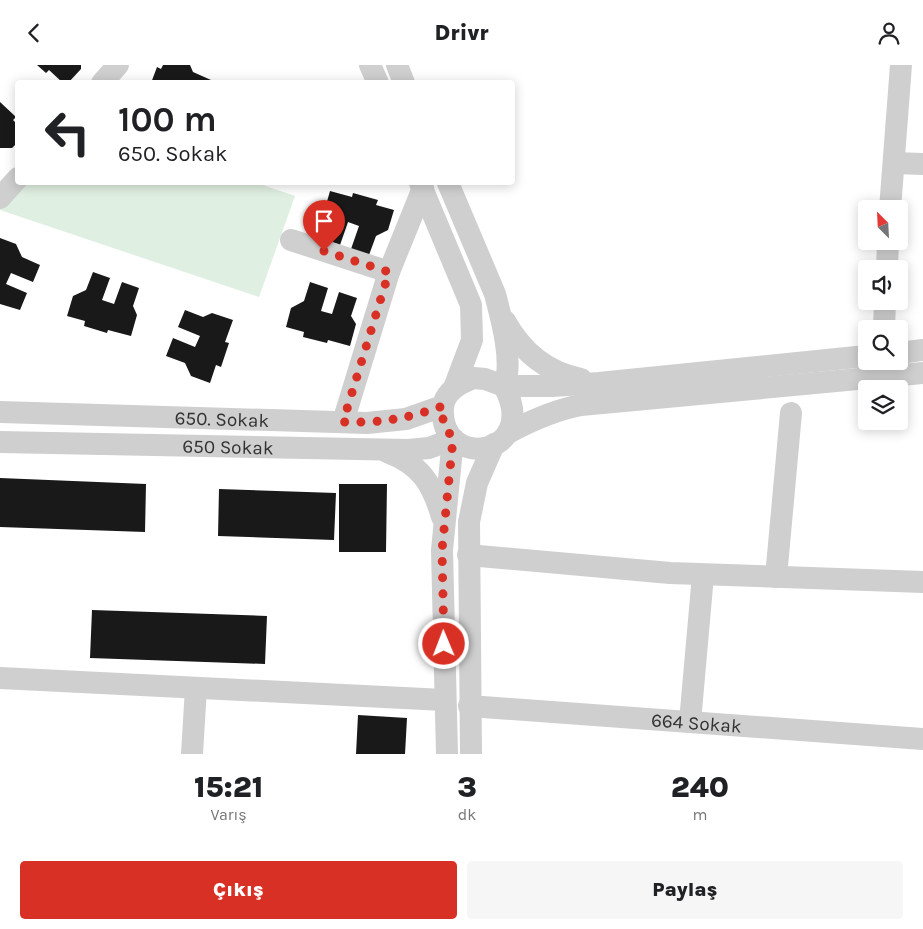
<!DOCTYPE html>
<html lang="tr">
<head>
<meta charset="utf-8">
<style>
	body { margin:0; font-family:Karla,sans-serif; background:#f6f6f6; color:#202124; height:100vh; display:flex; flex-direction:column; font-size:19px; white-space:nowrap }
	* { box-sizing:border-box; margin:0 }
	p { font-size:16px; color:#757577 }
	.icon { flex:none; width:28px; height:28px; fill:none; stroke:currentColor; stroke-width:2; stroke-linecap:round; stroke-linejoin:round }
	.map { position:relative; height:689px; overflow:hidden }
	.drawer { display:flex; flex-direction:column; background:#fff; flex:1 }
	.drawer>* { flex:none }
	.guide { position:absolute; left:15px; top:15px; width:500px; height:105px; border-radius:5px; box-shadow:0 2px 12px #0003; background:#fff; color:#202124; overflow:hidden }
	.needle { width:32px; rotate:336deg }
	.buttons { position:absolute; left:858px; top:135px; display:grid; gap:10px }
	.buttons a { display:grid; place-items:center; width:50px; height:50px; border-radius:5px; background:#fff; box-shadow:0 2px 12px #0003; font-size:25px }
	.pin { position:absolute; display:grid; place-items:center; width:42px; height:42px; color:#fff; margin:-51px -21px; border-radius:50% 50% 50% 0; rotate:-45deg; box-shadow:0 0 5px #0007 }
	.pin .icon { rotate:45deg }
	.me { position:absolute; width:55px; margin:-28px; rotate:359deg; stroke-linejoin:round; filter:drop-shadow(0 0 4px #0008) }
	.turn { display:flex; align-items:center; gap:18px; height:105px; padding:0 20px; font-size:22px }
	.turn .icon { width:65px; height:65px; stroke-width:2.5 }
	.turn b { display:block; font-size:35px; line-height:42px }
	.eta { display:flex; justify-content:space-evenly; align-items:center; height:85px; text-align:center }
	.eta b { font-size:30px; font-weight:800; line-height:35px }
	.button { display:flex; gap:10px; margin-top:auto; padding:10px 20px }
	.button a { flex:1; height:58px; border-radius:5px; background:#d93025; color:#fff; font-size:20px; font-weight:800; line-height:58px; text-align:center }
	.button a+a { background:#f6f6f6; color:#202124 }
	header { display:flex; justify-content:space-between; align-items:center; height:65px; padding:0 20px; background:#fff; font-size:22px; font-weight:800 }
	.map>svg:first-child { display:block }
</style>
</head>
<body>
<header><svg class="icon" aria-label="back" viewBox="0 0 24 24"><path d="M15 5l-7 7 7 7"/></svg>Drivr<svg class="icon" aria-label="person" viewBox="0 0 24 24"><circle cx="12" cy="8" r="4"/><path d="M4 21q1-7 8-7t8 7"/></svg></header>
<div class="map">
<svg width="923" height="689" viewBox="0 0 923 689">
	<rect width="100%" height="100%" fill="#fff"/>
	<path fill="#dfefe1" d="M 23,118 L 257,118 L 295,131 L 259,232 L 0,145 L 0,142 Z"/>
	<path fill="#191919" d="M 37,0 L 81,0 L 81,4 L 68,18 L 63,18 L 49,5 L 46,8 Z
		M 163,0 L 190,0 L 193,7 L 211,15 L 209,18 L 151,18 L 157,2 L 161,4 Z
		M 0,37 L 16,52 L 13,55 L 18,60 L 18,77 L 12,83 L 0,83 Z
		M 330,126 L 352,132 L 353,128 L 378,135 L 376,140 L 394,145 L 388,165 L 376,171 L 369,190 L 351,184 L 359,161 L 348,157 L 340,180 L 323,174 L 329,156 L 324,147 Z
		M 0,173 L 16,179 L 22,192 L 40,200 L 33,217 L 11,208 L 6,219 L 27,228 L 20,245 L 0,239 Z
		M 93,207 L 110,213 L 102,235 L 114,239 L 122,217 L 139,223 L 133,241 L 137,250 L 131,271 L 108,265 L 107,268 L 84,261 L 85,256 L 67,251 L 73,231 L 86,225 Z
		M 310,217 L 328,223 L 321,246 L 332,249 L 339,227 L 357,233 L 351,251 L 356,259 L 350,281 L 328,275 L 327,278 L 303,272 L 304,267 L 286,262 L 291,243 L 304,236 Z
		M 185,245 L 203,252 L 212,248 L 233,255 L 225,277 L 229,278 L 221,302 L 216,300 L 210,318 L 191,311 L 185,298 L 166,291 L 173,273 L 195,282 L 200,271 L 178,262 Z
		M 0,413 L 146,419 L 145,467 L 0,462 Z
		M 339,419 L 387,419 L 386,487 L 339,487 Z
		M 219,424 L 336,428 L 334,475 L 218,471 Z
		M 92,545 L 267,551 L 265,599 L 90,593 Z
		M 358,650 L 407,653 L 405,689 L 356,689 Z"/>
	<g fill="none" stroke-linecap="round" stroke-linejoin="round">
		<g stroke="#cfcfcf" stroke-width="22">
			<path d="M 370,0 L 378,18"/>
			<path d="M 397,0 L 404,18"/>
			<path d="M 102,18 L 118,0"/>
			<path d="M 894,98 L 923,99"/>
			<path d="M 420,118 L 471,240 L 472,275 L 454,323"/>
			<path d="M 448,118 L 495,229 C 501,252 514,298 504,321 L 552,321 L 599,318 L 866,291"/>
			<path d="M 0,133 L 18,113"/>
			<path d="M 890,144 L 901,0"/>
			<path d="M 291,175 L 389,207"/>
			<path d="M 887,204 L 888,176"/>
			<path d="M 505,256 C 522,287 546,307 581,314"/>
			<path d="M 884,264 L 885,236"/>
			<path d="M 899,288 L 923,285"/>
			<path d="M 474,313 L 485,314 L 504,321 C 542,392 439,407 443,343 C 444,326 460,318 474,313 Z"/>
			<path id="s1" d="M 0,347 L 367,358 L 406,354 L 443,341"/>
			<path d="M 343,357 L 389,207 L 423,123"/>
			<path d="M 508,368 C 532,355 555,345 581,340 L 923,308"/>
			<path id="s2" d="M 0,377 L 408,385 L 429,383 L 453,374"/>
			<path d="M 387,387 C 421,400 432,418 442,452"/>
			<path d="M 468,490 L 670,508 L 923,517"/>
			<path d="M 776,512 L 791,348"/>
			<path d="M 0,613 L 444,635"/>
			<path id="s3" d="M 469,641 L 923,674"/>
			<path d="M 690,657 L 703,510"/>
			<path d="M 192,689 L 196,623"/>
			<path d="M 447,689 L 442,485 L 453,374"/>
			<path d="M 471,689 L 469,457 L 477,418 L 494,379"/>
		</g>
	</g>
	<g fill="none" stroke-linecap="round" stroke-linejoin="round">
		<path stroke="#d93025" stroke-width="9" stroke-dasharray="0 16.2" d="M 324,186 L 389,207 L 343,357 C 383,358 405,354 443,341 L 443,358 L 453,374 L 442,485 L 444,579"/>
	</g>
	<g text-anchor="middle" stroke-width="5" stroke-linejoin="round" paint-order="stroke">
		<g font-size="19" fill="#323232" stroke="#fff">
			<text dy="7" stroke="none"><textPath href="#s1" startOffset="222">650. Sokak</textPath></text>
			<text dy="7" stroke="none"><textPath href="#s2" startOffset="228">650 Sokak</textPath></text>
			<text dy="7" stroke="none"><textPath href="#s3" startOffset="228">664 Sokak</textPath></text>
		</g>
	</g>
</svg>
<div class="buttons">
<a><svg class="needle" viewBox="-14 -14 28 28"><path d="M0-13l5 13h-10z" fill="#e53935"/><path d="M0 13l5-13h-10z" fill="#757577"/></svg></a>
<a><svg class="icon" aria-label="sound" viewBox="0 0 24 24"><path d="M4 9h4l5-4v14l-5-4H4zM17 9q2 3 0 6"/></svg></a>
<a><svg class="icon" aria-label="search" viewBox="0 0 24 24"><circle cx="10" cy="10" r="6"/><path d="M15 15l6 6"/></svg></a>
<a><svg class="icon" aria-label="layers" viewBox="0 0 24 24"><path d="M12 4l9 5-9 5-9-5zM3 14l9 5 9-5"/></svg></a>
</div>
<div class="pin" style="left:324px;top:186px;background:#d93025"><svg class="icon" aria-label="arrive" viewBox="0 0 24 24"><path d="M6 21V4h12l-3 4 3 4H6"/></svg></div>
<svg class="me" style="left:444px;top:579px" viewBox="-20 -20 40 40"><circle r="17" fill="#d93025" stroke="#fff" stroke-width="3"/><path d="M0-11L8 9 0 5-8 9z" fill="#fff"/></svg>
<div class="guide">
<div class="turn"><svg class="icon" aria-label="left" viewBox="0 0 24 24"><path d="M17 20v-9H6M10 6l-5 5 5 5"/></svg><div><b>100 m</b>650. Sokak</div></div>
</div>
</div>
<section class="drawer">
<div class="eta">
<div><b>15:21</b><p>Varış</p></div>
<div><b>3</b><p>dk</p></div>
<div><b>240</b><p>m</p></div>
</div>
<div class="button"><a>Çıkış</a><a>Paylaş</a></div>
</section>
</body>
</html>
